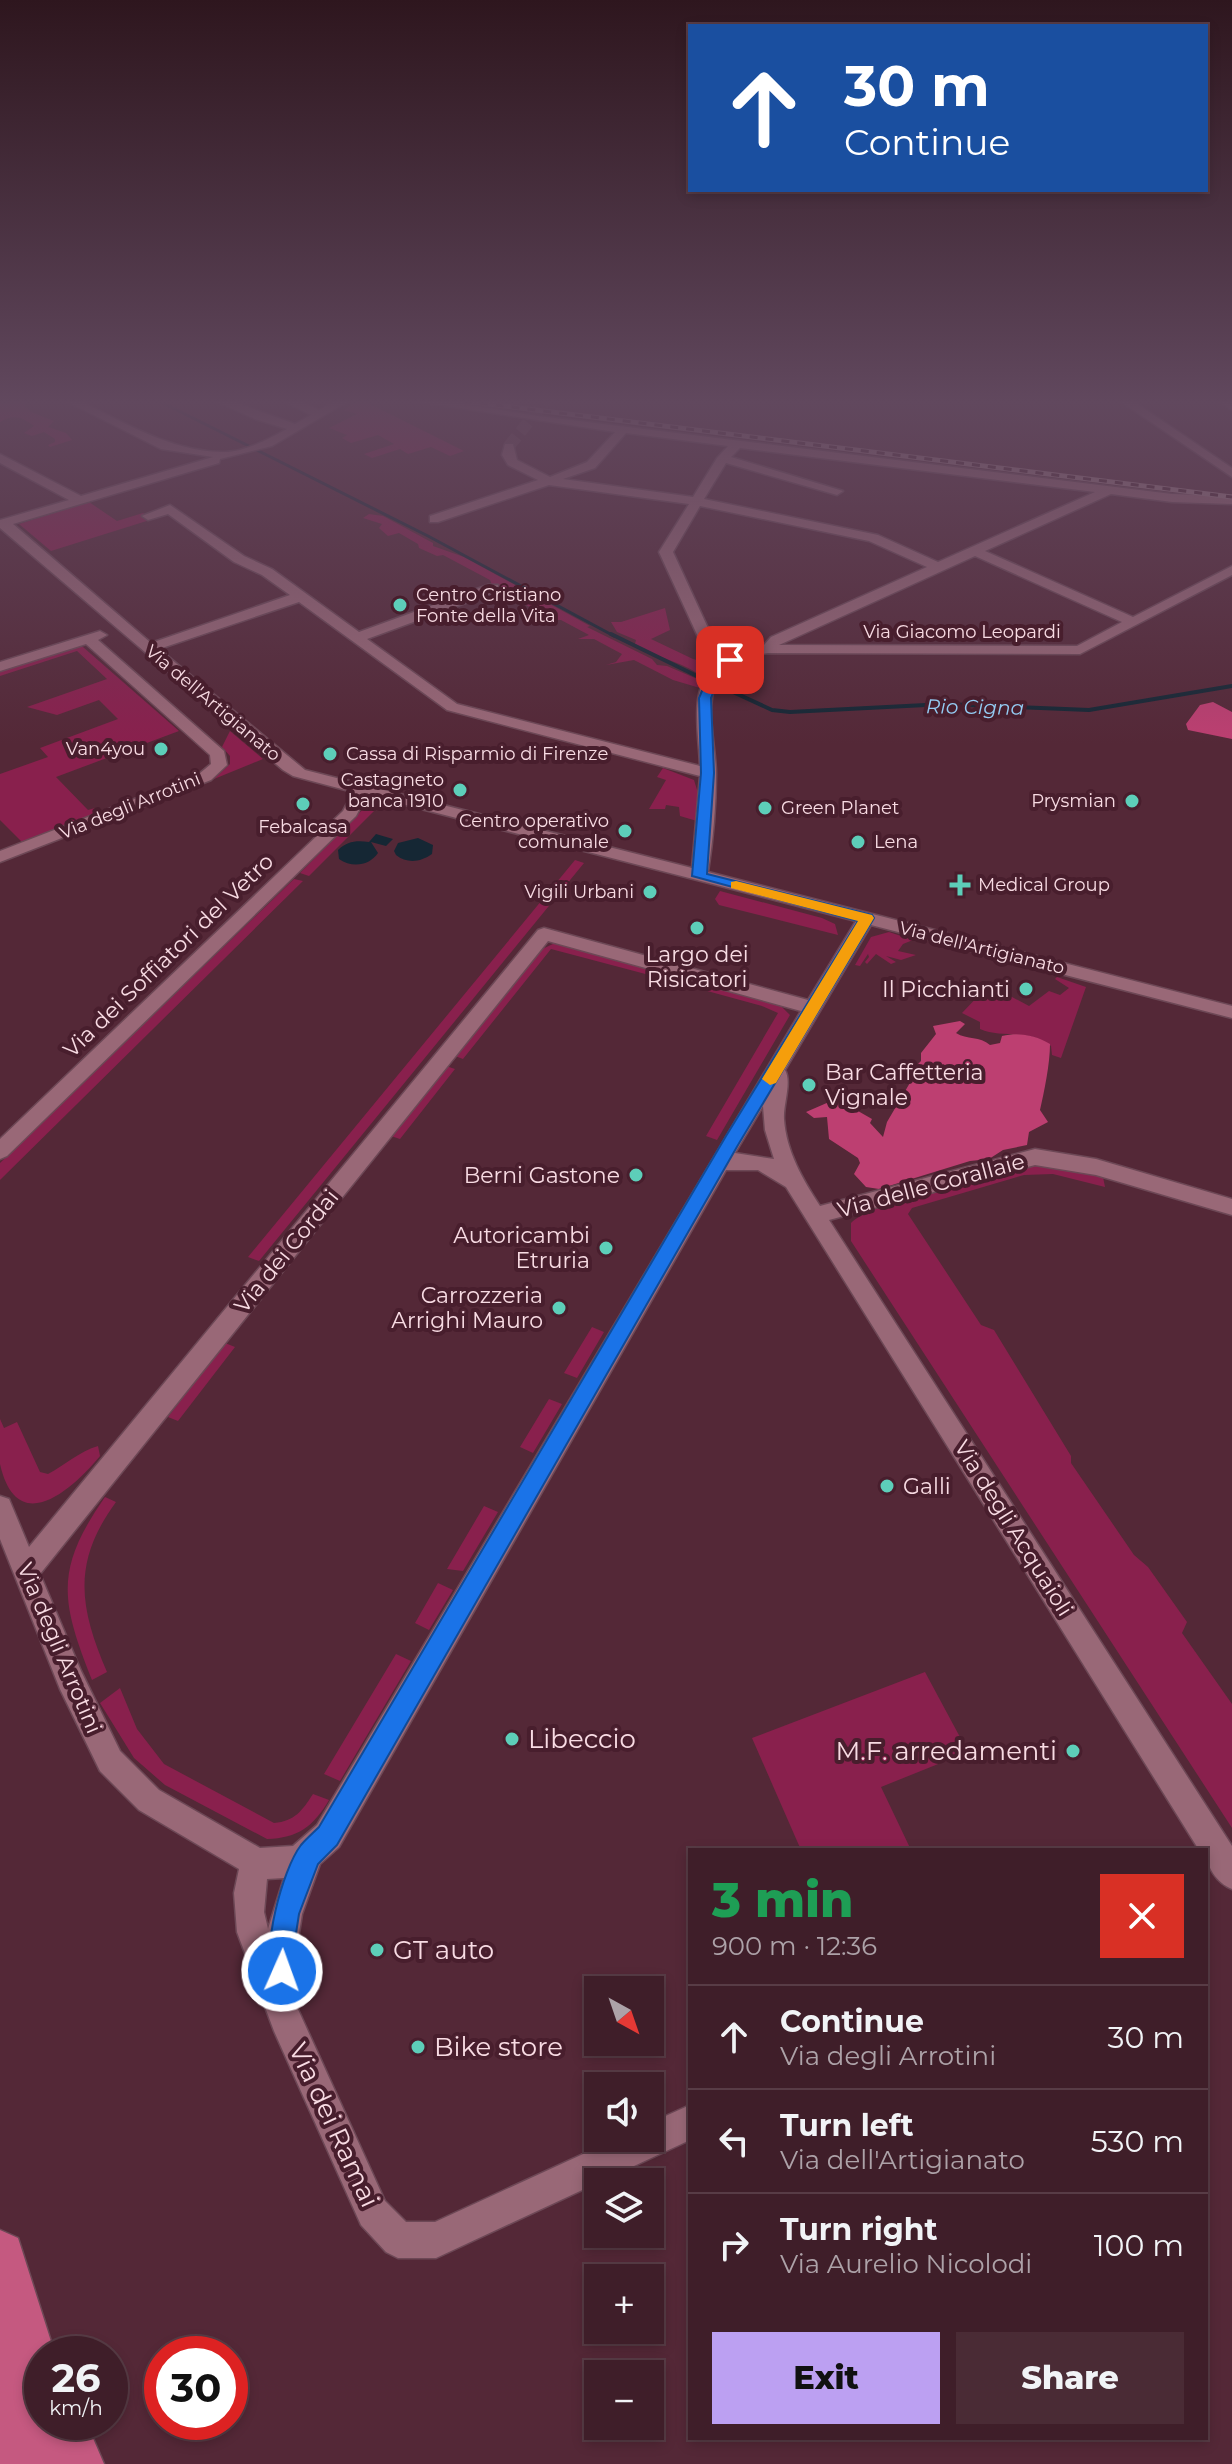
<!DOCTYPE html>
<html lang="en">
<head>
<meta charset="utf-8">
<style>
	body { margin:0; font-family:Montserrat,sans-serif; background:#4a2b35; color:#f1f3f6; height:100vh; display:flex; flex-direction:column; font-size:30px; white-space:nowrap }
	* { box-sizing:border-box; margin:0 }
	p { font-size:26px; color:#ada2a8 }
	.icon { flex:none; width:44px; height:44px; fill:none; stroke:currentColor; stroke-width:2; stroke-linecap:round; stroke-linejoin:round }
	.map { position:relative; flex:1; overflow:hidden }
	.side { position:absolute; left:688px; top:1848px; width:520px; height:592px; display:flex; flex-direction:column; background:#3f1e29; border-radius:0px; box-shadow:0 4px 12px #0003,0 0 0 2px #583c46 }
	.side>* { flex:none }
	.guide { position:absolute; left:688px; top:24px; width:520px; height:168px; border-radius:0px; box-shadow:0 4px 12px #0003,0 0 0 2px #583c46; background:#1a4fa0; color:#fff; overflow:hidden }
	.needle { width:52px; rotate:140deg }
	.buttons { position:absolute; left:584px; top:1976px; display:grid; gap:16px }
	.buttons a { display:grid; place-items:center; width:80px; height:80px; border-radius:0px; background:#3f1e29; box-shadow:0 4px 12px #0003,0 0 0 2px #583c46; font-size:40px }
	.speed { position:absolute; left:24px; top:2336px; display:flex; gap:16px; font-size:40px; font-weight:700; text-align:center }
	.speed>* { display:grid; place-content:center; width:104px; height:104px; border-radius:50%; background:#3f1e29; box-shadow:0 4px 12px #0003,0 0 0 2px #583c46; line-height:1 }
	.speed small { font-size:20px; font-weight:400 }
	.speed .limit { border:12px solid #d22; background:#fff; color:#111 }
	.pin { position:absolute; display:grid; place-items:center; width:68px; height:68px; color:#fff; margin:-34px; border-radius:16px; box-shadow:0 4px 12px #0006 }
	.me { position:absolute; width:88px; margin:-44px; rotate:2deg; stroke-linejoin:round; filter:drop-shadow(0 0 6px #0008) }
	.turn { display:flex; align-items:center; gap:28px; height:168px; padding:0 24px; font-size:36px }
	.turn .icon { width:104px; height:104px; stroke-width:2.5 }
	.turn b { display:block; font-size:56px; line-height:68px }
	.round { display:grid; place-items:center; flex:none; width:84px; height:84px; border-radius:0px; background:#4a2b35 }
	.summary { display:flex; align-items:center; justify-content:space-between; height:136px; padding:0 24px }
	h1 { font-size:48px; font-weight:800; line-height:60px; color:#1e9e55 }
	.cta { display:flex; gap:16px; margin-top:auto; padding:16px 24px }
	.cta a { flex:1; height:92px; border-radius:0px; background:#bca0f2; color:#111; font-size:32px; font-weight:800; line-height:92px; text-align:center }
	.cta a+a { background:#4a2b35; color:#f1f3f6 }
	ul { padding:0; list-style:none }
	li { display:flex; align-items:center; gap:24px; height:104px; padding:0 24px; border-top:2px solid #583c46 }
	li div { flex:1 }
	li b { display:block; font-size:30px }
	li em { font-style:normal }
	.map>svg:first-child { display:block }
</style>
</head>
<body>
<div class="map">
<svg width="1232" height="2464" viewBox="0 0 1232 2464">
	<rect width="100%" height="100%" fill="#542837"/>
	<path fill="#89204d" d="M 25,399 L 25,406 L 31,412 L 54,421 L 48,427 L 66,433 L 72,440 L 50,447 L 48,445 L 55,442 L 55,439 L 44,432 L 32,436 L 24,433 L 34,426 C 21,417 15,414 0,422 L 0,404 Z
		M 359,401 L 364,401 L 464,451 L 450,456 L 431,447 L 408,454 L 400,449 L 372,458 L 364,454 L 394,444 L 378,435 L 351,443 L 342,438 L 347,435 L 329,428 L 357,414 L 344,410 Z
		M 89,502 L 117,521 L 143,513 L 153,519 L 51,551 L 19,524 Z
		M 369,514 L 383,516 L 433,543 L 433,546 L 464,557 L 590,626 L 587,627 L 652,659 L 657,665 L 667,666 L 702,681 L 700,688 L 673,680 L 634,660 L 606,665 L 616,662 L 622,654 L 594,639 L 578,639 L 589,635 L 561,620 L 547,620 C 536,605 505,600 499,585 L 492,585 L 490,580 L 443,555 L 437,556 L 419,548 L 418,544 L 399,533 L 388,536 L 379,528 L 382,524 L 363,518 Z
		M 665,608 L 670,630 L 651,639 L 693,659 L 713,664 L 714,667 L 709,674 L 701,676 C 682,661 652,657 635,644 L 636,640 L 617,632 L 611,622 L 621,622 Z
		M 76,647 L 83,647 L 179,731 L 56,777 L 88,810 L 95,808 L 97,813 L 22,842 L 0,820 L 0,774 L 48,757 L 40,748 L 118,719 L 99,700 L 57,715 L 27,707 L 107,679 L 77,651 L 0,676 L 0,671 Z
		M 230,731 L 263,759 L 214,779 L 230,764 L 230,756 L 222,747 Z
		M 663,768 L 694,780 L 698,793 L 697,821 L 680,816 L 679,807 L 666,805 L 665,809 L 649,809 L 666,780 L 657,777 Z
		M 378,800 L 381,804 L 309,876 L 300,873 L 371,801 Z
		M 575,860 L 584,863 L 259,1261 L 248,1257 Z
		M 294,879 L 303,881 L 0,1180 L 0,1163 Z
		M 720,891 L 822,918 L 835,924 L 838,935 L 719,905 L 715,899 Z
		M 889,932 L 913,940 L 903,944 L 898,951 L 916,955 L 901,960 L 886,956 L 896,962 L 891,964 L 876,954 L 867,964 L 865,962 L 869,957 L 868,954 L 860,966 L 855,965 L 871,937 Z
		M 555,943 L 656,970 L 653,976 L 551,949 L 463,1059 L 455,1056 L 538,951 Z
		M 672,973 L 778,1003 L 790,1015 L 717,1140 L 706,1136 L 778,1013 L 762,1006 L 667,980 Z
		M 1057,977 L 1086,987 L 1061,1058 L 1052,1055 L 1051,1046 C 1030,1028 1002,1039 980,1029 L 980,1022 L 962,1013 L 982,992 L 973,987 L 981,981 L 989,985 L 986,989 L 1001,998 L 1003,996 L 996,993 L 999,990 L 1029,1006 L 1049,991 L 1060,995 L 1069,988 L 1055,979 Z
		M 446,1066 L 455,1069 L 400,1139 L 391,1136 Z
		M 1039,1165 L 1082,1170 L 1103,1177 L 1105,1187 L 1053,1174 L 1024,1175 L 912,1208 L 908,1214 L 981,1325 L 994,1330 L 1071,1456 L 1071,1463 L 1134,1555 L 1148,1567 L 1187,1622 L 1182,1633 L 1232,1704 L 1232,1828 L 851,1241 L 851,1223 C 869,1203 1006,1169 1039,1165 Z
		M 592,1327 L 604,1332 L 577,1378 L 564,1373 Z
		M 225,1343 L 235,1347 L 178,1421 L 168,1417 Z
		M 549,1399 L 562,1404 L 533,1453 L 520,1447 Z
		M 0,1419 L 4,1428 L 17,1422 L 40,1472 L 48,1474 C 65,1465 80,1451 98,1446 L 100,1456 C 72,1490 17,1539 0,1464 C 0,1450 0,1433 0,1419 Z
		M 105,1497 L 116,1502 C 72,1562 79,1607 107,1672 L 92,1680 C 61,1601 54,1570 105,1497 Z
		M 484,1506 L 498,1512 L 463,1571 L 447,1569 Z
		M 438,1583 L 453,1590 L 429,1630 L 415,1623 Z
		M 396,1654 L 411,1661 L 340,1781 L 324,1774 Z
		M 925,1672 L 968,1752 L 881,1787 L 911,1850 L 801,1850 L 752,1738 Z
		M 120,1688 L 137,1729 L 164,1764 L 274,1823 C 295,1821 302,1811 313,1794 L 329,1800 C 313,1827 298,1838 267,1839 L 165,1785 L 134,1758 L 100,1703 Z"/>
	<path fill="#bd3f71" d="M 1213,702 L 1232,712 L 1232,739 L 1188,730 L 1186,724 L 1200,705 Z
		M 960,1021 L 965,1024 L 956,1033 C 967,1040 980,1036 990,1045 L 1000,1043 L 1002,1036 C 1019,1032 1035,1035 1050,1044 C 1050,1064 1044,1092 1040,1110 L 1048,1122 L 1029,1132 L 1027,1145 L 1003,1150 L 989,1159 L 970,1161 L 879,1189 L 866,1187 L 854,1174 L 860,1163 L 858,1158 L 829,1139 L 827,1117 L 814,1118 L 806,1112 L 829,1102 L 852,1103 L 858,1111 L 872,1119 L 870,1123 L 883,1137 L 887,1122 L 911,1081 L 914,1068 L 921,1061 L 921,1053 L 936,1034 L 933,1026 Z"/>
	<path fill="#152734" d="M 376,834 L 393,839 L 386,846 L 371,842 L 378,853 C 369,866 352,868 339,859 L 338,850 C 347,841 357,840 369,842 Z
		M 418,838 L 433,845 L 432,854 C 421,862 407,864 396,855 L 394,851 L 398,843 Z"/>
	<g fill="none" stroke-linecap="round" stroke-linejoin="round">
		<path stroke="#152734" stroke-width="3" d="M 155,399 L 428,536 L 614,636"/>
		<path stroke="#152734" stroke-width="4" d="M 611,634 L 703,679
			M 720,686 L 772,710 L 790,712 L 945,704 L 1089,710 L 1232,686"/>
		<path stroke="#6d4351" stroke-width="12" stroke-dasharray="12 6" stroke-linecap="butt" d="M 509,446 L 547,399"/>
		<defs>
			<path id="minor" d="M 62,399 L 76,399 C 123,422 170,451 222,452 C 243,453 269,439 287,429 L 255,419 L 211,399 L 226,399 L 295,424 L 311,415 L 280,399 L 295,399 L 319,410 L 339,399 L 352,399 L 272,446 L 220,459 L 219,463 L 13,524 L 151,643 L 290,595 L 262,575 L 234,562 L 168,514 L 148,520 L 142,516 L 170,505 L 244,556 L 272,569 L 359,632 L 488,585 L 498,585 L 498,591 L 367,639 L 457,704 L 700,766 C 699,731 687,684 720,659 L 700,641 L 659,552 L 689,504 L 549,485 L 438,522 L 430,522 L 430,516 L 538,480 L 508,465 L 502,455 L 505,444 L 513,444 L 517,460 L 550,477 L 587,462 L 615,432 L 402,399 L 430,399 L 538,416 L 1172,494 L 1232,496 L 1232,504 L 1172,502 L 1111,494 L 985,551 L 1133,617 L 1232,566 L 1232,575 L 1080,654 L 768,653 C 753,655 733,659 723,671 C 701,697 716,743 716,774 C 716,807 713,840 708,872 L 1232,1006 L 1232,1018 L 871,925 L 785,1070 C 792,1082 783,1105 784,1119 C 786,1151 803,1180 820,1206 L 1035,1149 L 1096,1159 L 1232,1199 L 1232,1215 L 1096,1175 L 1035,1165 L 829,1220 L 1232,1846 L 1232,1889 C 1217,1883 1206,1867 1206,1850 L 1199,1850 L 786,1187 L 758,1170 L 726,1170 L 339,1847 L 320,1864 L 302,1914 L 297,1946 L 300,1995 L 296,2005 L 385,2201 L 406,2222 L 435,2222 L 618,2138 L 650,2138 L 650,2123 L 690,2105 L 690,2140 L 436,2258 L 398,2258 L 386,2252 L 361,2225 L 274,2031 L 237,1932 L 234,1893 L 239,1869 L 139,1810 L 100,1771 L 60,1689 L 0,1539 L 0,1496 L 9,1499 L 29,1547 L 538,930 L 544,928 L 808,1000 L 856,921 L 367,795 L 356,816 L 7,1156 L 0,1159 L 0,1139 L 343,811 L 353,792 L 293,776 L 283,770 L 0,528 L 0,520 L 69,500 L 0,463 L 0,454 L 81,496 L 213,457 L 161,449 ZM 626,433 L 728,446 L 717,458 L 693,497 L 563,479 L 595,468 ZM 740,448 L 1095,492 L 938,562 L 878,535 L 704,499 L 726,463 L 837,495 L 843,491 L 731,457 ZM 700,506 L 869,541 L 927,567 L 771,637 L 764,645 L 731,654 L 713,639 L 673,552 ZM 975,556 L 1122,622 L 1077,646 L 779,645 ZM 299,602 L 447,710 L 700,776 L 692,868 L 305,770 L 159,649 ZM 548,941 L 801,1011 L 317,1825 L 293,1846 L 260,1848 L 159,1790 L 120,1751 L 81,1671 L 40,1574 ZM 763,1106 L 765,1130 L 774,1159 L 735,1153 ZM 284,1878 L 268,1929 L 264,1912 L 267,1879 Z
				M 1117,399 L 1130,399 L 1232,468 L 1232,477 Z
				M 1215,399 L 1232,402 L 1232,410 Z
				M 100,631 L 107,635 L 98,640 L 224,751 L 227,765 L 211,780 L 0,862 L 0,851 L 199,774 L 211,764 L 210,755 L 86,644 L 0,671 L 0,662 Z"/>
			<path id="highway" d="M 0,2230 L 18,2238 L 55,2354 L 42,2354 L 42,2422 L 86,2422 L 104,2464 L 0,2464 Z"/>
		</defs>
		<use href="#minor" stroke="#6d4856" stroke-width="3"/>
		<use href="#highway" stroke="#6d4856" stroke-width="3"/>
		<use href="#minor" fill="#996877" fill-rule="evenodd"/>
		<use href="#highway" fill="#c55980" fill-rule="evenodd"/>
		<defs>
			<path id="rail" d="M 448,399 L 1232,497"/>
		</defs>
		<use href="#rail" stroke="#a37f8a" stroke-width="5"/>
		<use href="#rail" stroke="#481e2d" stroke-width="3" stroke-dasharray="8" stroke-linecap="butt"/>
	</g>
	<linearGradient id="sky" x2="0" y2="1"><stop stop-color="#2e161e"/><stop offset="0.54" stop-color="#61485e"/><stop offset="1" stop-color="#61485e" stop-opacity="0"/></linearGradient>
	<rect width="1232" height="744" fill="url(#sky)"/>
	<path fill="#1a73e8" stroke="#114b97" stroke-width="2" d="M 730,657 L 736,660 L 722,672 L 711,698 L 714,773 L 707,874 L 872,915 L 874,918 L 738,1145 L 337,1845 L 318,1864 L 299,1914 L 294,1946 L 296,1971 L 292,1980 L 282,1984 L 273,1980 C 261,1951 282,1870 301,1845 C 306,1839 313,1833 319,1827 L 726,1136 L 858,921 L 692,876 L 701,773 L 699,698 L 712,667 Z"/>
	<path fill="#f59e0b" d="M 736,881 L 872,915 L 874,918 L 776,1083 L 770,1085 L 762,1079 L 858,921 L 731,888 L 731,882 Z"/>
	<g fill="#5dceb9" stroke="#481e2d" stroke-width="3">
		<circle cx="400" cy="605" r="8"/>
		<circle cx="161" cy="749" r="8"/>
		<circle cx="330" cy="754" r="8"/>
		<circle cx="460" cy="790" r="8"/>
		<circle cx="1132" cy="801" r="8"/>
		<circle cx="303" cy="804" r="8"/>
		<circle cx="765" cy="808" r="8"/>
		<circle cx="625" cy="831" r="8"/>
		<circle cx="858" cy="842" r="8"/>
		<path d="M956 873h8v8h8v8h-8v8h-8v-8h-8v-8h8z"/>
		<circle cx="650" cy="892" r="8"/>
		<circle cx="697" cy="928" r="8"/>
		<circle cx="1026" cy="989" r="8"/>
		<circle cx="809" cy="1085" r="8"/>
		<circle cx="636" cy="1175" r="8"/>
		<circle cx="606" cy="1248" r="8"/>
		<circle cx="559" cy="1308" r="8"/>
		<circle cx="887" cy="1486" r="8"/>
		<circle cx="512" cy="1739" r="8"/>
		<circle cx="1073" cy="1751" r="8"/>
		<circle cx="377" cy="1950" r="8"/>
		<circle cx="418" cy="2047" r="8"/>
	</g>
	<g text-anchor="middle" stroke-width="8" stroke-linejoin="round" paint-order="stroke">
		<g font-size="18" fill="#f8dbe3" stroke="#481e2d" text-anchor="start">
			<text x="416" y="601">Centro Cristiano<tspan x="416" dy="21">Fonte della Vita</tspan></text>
			<text x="145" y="755" text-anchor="end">Van4you</text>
			<text x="346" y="760">Cassa di Risparmio di Firenze</text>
			<text x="444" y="786" text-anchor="end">Castagneto<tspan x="444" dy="21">banca 1910</tspan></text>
			<text x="1116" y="807" text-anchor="end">Prysmian</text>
			<text x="781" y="814">Green Planet</text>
			<text x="609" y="827" text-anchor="end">Centro operativo<tspan x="609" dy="21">comunale</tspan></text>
			<text x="303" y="833" text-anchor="middle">Febalcasa</text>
			<text x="874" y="848">Lena</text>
			<text x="978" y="891">Medical Group</text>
			<text x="634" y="898" text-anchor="end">Vigili Urbani</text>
		</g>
		<g font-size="18" fill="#f8dbe3" stroke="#481e2d">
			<text x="962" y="638">Via Giacomo Leopardi</text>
			<text transform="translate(213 703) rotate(40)" y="6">Via dell'Artigianato</text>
			<text transform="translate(130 806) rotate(-22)" y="6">Via degli Arrotini</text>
			<text transform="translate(982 948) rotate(14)" y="6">Via dell'Artigianato</text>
		</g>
		<g font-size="20" font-style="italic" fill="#94cbf2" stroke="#481e2d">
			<text transform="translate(975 707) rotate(1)" y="7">Rio Cigna</text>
		</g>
		<g font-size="22" fill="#f8dbe3" stroke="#481e2d" text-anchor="end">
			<text x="697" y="962" text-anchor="middle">Largo dei<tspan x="697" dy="25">Risicatori</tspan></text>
			<text x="1010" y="997">Il Picchianti</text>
			<text x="825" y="1080" text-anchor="start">Bar Caffetteria<tspan x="825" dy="25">Vignale</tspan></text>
			<text x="620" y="1183">Berni Gastone</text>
			<text x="590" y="1243">Autoricambi<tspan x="590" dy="25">Etruria</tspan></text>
			<text x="543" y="1303">Carrozzeria<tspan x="543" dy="25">Arrighi Mauro</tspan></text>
			<text x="903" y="1494" text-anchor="start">Galli</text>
		</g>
		<g font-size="22" fill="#f8dbe3" stroke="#481e2d">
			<text transform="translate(168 955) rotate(-44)" y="8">Via dei Soffiatori del Vetro</text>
			<text transform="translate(931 1185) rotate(-15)" y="8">Via delle Corallaie</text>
			<text transform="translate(286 1251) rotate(-51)" y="8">Via dei Cordai</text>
			<text transform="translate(1014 1528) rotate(58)" y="8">Via degli Acquaioli</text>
			<text transform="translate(60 1648) rotate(67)" y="8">Via degli Arrotini</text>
		</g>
		<g font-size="26" fill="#f8dbe3" stroke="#481e2d" text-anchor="start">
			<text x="528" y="1748">Libeccio</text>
			<text x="1057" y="1760" text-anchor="end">M.F. arredamenti</text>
			<text x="393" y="1959">GT auto</text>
			<text x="434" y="2056">Bike store</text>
		</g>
		<g font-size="26" fill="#f8dbe3" stroke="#481e2d">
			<text transform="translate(334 2125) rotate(65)" y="9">Via dei Ramai</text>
		</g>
	</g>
</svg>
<div class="buttons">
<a><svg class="needle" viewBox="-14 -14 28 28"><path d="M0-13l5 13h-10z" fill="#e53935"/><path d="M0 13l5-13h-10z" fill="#ada2a8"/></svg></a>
<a><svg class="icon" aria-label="sound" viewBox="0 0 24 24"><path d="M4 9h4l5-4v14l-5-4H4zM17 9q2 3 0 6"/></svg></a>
<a><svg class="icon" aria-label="layers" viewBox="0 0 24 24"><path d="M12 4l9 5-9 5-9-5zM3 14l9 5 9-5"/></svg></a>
<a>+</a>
<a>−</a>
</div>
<div class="speed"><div>26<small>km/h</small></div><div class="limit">30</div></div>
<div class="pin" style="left:730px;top:660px;background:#d93025"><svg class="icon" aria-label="arrive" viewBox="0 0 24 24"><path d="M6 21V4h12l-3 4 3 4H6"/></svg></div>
<svg class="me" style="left:282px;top:1971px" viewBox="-20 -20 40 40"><circle r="17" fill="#1a73e8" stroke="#fff" stroke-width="3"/><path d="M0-11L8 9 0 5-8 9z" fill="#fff"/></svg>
<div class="guide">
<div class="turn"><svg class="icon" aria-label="ahead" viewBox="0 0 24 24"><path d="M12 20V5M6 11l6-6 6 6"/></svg><div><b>30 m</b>Continue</div></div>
</div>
<section class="side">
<div class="summary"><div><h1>3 min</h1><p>900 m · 12:36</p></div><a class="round" style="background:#d93025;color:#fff"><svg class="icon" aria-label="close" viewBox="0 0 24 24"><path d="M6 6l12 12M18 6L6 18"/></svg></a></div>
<ul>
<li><svg class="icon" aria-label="ahead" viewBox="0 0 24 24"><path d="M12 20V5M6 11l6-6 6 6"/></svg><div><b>Continue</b><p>Via degli Arrotini</p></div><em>30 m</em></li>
<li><svg class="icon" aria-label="left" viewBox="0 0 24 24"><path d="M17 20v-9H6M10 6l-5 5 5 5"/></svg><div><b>Turn left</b><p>Via dell'Artigianato</p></div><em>530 m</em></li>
<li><svg class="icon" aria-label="right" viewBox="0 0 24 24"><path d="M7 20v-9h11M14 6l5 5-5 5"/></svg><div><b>Turn right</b><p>Via Aurelio Nicolodi</p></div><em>100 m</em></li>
</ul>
<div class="cta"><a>Exit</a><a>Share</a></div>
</section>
</div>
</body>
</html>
